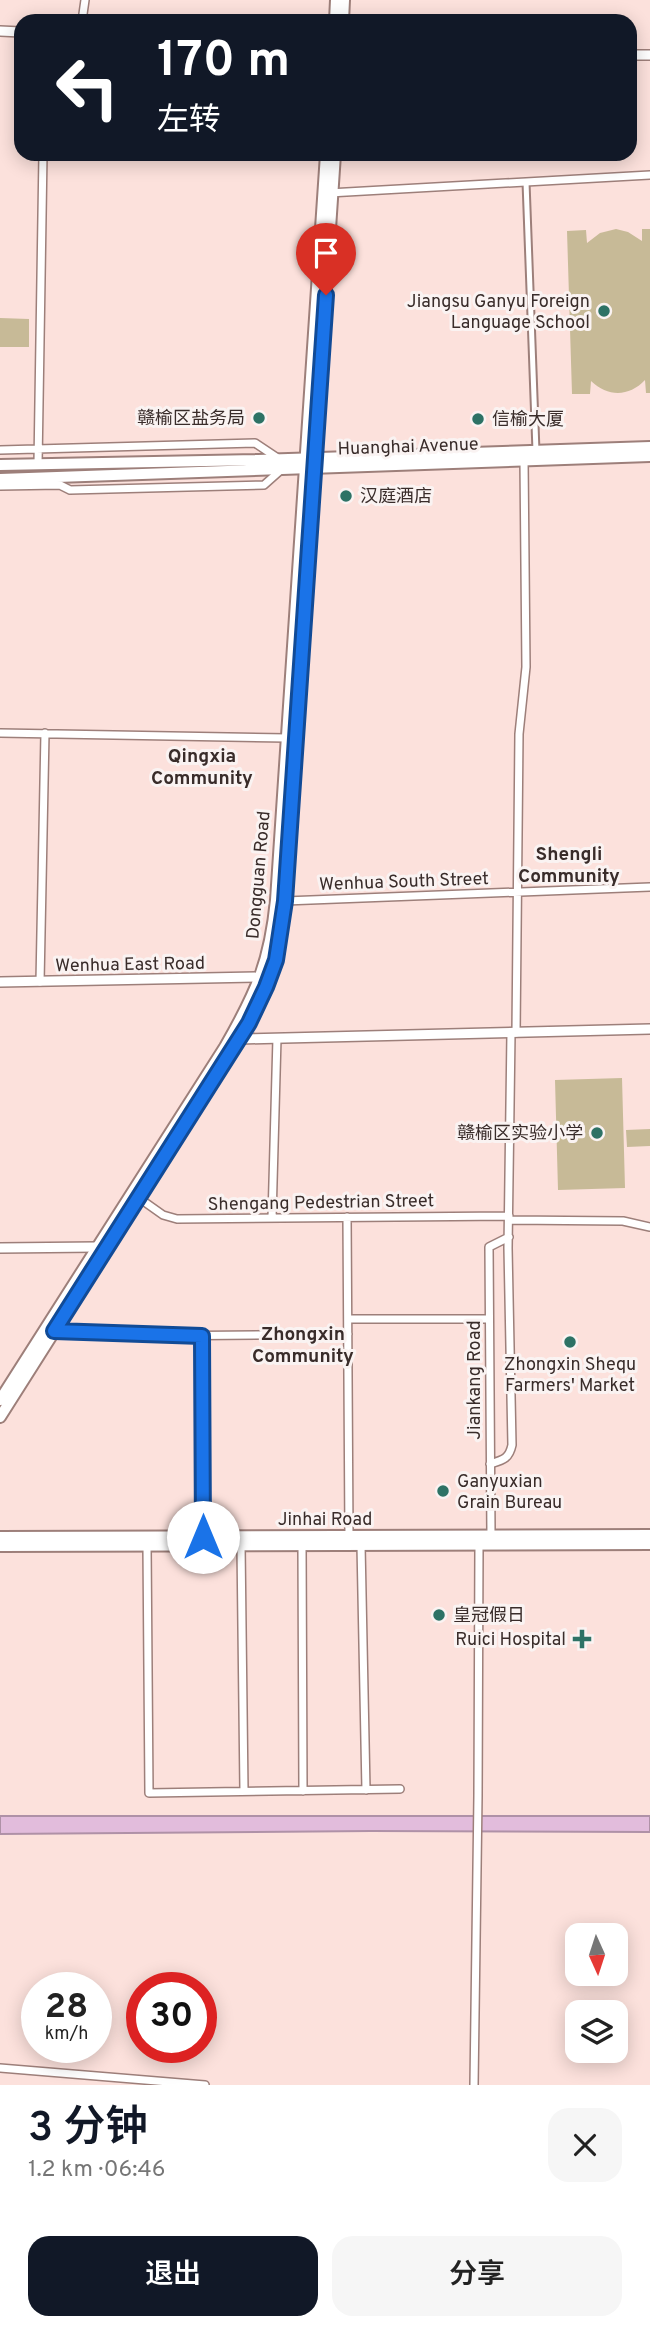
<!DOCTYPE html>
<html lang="zh">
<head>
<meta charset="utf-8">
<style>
	body { margin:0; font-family:Overpass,"Noto Sans SC",sans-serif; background:#f6f6f6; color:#222; height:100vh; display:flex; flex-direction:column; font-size:26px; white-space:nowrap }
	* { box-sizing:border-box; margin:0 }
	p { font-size:23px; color:#767676 }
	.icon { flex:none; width:38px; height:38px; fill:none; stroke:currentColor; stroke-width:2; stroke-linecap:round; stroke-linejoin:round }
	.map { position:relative; height:2085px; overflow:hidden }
	.sheet { display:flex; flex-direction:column; background:#fff; flex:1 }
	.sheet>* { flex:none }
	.top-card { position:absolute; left:14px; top:14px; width:623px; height:147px; border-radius:21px; box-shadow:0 4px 18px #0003; background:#111827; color:#fff; overflow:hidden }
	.needle { width:46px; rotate:177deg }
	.tools { position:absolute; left:565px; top:1923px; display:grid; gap:14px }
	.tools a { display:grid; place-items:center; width:63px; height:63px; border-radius:14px; background:#fff; box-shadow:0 4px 18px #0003; font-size:35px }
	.speed { position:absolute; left:21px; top:1972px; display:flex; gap:14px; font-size:35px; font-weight:700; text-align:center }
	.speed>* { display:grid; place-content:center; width:91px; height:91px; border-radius:50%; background:#fff; box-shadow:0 4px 18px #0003; line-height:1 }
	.speed small { font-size:18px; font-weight:400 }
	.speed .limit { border:10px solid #d22; background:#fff; color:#111 }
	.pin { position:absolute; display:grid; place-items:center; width:60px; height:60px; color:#fff; margin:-72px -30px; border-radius:50% 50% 50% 0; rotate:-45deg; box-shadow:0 0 7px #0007 }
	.pin .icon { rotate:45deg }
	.me { position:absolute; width:77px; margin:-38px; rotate:0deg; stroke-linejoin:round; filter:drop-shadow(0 0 5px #0008) }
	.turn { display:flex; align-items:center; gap:24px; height:147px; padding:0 28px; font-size:32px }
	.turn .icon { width:91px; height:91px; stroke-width:2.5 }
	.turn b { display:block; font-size:49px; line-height:60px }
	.round { display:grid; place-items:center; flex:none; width:74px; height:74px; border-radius:21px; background:#f6f6f6 }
	.headline { display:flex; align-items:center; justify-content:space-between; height:119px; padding:0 28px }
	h1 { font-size:42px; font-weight:600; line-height:52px; color:#111827 }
	.action { display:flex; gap:14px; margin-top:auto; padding:14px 28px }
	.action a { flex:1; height:80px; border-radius:21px; background:#111827; color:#fff; font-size:28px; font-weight:600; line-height:80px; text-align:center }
	.action a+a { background:#f6f6f6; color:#222 }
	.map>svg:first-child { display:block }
</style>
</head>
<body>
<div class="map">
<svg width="650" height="2085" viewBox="0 0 650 2085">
	<rect width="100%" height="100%" fill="#fce1dc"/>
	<path fill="#c7ba97" d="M 616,229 L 628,232 L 642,241 L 642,229 L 650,229 L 650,393 L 646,393 L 645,380 C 629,397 608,397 591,381 L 590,394 L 572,394 L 567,231 L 586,230 L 587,243 L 600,233 Z
		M 0,318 L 29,319 L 29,347 L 0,347 Z
		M 622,1078 L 625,1188 L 558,1190 L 555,1080 Z
		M 650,1129 L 650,1146 L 627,1147 L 626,1130 Z"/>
	<path fill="#e2bcdc" stroke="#af91a7" stroke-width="2" d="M 0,1816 L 650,1816 L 650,1832 L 371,1831 L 0,1834 Z"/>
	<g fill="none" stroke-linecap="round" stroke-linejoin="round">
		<defs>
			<path id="pedestrian" d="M 526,182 L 536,451"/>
			<path id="minor" d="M 82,21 L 85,0
				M 329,193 L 650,175
				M 0,450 L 255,443 L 279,459
				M 38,464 L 43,154
				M 0,486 L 60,485 L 70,490 L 264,485 L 282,469
				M 0,733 L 287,738
				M 285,901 L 650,887
				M 40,982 L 45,733
				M 516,1033 L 519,734 L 526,667 L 524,460
				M 139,1198 L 163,1215 L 177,1219 L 509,1216
				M 347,1217 L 349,1536
				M 272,1218 L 277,1038
				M 509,1220 L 623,1221 L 650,1227
				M 348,1319 L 489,1319
				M 54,1331 L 146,1336 L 348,1334
				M 202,1336 L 203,1537
				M 490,1464 C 503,1460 509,1459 512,1445 L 508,1248 L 511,1033
				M 491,1535 L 489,1247 L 509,1237
				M 241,1545 L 244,1791
				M 302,1545 L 303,1791
				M 361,1545 L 366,1790
				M 147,1546 L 149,1793 L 400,1789
				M 0,2068 L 205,2085
				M 474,2085 L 478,1796 L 479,1545"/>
			<path id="tertiary" d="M 0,31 L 21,32
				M 630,55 L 650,55
				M 0,982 L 261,977
				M 240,1039 L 650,1029
				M 0,1248 L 97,1247"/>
			<path id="secondary" d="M 335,21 L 336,0
				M 343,21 L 344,0
				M 0,1400 L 225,1047 C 256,993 270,962 276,900 L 326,154
				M 0,1417 L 232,1051 C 263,998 279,963 285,901 L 335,154
				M 0,1537 L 650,1535
				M 0,1546 L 650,1544"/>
			<path id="primary" d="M 0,465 L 258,460 L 650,447
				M 0,479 L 650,456"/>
		</defs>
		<use href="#pedestrian" stroke="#9d7f7a" stroke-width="9"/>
		<use href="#minor" stroke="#9d7f7a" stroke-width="10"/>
		<use href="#tertiary" stroke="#9d7f7a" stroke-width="12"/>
		<use href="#secondary" stroke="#9d7f7a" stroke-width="14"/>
		<use href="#primary" stroke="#9d7f7a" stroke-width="14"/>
		<use href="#pedestrian" stroke="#fff" stroke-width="5"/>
		<use href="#minor" stroke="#fff" stroke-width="7"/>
		<use href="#tertiary" stroke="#fff" stroke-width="9"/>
		<use href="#secondary" stroke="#fff" stroke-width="10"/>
		<use href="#primary" stroke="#fff" stroke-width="10"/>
	</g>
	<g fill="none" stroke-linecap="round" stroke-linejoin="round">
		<defs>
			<path id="route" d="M 203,1537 L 202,1336 L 54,1331 L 249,1023 L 266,987 L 276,960 L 285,901 L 326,295"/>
		</defs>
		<use href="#route" stroke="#114b97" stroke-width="18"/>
		<use href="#route" stroke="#1a73e8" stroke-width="12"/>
	</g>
	<g fill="#2d7265" stroke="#faf3f2" stroke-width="2.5">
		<circle cx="604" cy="311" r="7"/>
		<circle cx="259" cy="418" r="7"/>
		<circle cx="478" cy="419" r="7"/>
		<circle cx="346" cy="496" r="7"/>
		<circle cx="597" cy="1133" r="7"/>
		<circle cx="570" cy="1342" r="7"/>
		<circle cx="443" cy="1491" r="7"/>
		<circle cx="439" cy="1615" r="7"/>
		<path d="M578.5 1628.5h7v7h7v7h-7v7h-7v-7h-7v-7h7z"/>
	</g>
	<g text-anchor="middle" stroke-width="6" stroke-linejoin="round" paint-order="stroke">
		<g font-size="18" fill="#392c2a" stroke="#faf3f2" text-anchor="end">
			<text x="590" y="307">Jiangsu Ganyu Foreign<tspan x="590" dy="21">Language School</tspan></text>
			<text x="245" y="424">赣榆区盐务局</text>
			<text x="492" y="425" text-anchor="start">信榆大厦</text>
			<text x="360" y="502" text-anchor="start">汉庭酒店</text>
			<text x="583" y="1139">赣榆区实验小学</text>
			<text x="570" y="1370" text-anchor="middle">Zhongxin Shequ<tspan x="570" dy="21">Farmers' Market</tspan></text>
			<text x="457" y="1487" text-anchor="start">Ganyuxian<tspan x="457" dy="21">Grain Bureau</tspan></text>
			<text x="453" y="1621" text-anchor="start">皇冠假日</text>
			<text x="566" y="1645">Ruici Hospital</text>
		</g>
		<g font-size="18" fill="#392c2a" stroke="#faf3f2">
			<text transform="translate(408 446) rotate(-2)" y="6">Huanghai Avenue</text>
			<text transform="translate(258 875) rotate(-85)" y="6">Dongguan Road</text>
			<text transform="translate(404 881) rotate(-2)" y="6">Wenhua South Street</text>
			<text transform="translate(130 964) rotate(-1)" y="6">Wenhua East Road</text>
			<text transform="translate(321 1202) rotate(-1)" y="6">Shengang Pedestrian Street</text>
			<text transform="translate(474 1380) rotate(-90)" y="6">Jiankang Road</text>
			<text x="325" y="1525">Jinhai Road</text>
		</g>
		<g font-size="19" font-weight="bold" fill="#392c2a" stroke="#faf3f2">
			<text x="202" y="762">Qingxia<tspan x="202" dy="22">Community</tspan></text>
			<text x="569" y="860">Shengli<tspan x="569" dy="22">Community</tspan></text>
			<text x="303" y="1340">Zhongxin<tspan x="303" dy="22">Community</tspan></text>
		</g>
	</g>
</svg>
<div class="tools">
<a><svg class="needle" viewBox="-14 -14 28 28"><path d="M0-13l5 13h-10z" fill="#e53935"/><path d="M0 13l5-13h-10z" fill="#767676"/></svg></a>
<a><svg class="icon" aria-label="layers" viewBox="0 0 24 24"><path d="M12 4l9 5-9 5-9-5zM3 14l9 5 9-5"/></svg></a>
</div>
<div class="speed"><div>28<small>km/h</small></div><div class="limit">30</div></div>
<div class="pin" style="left:326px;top:295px;background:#d93025"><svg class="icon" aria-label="arrive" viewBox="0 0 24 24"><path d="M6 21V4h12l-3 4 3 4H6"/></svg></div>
<svg class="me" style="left:203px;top:1537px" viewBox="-20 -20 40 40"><circle r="19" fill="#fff"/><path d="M0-13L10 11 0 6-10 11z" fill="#1a73e8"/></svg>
<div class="top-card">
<div class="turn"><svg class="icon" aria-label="left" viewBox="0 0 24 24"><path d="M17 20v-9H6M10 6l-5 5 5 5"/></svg><div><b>170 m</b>左转</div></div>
</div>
</div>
<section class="sheet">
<div class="headline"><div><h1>3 分钟</h1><p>1.2 km · 06:46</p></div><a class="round"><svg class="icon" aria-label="close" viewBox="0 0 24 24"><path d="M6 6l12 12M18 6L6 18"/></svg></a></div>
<div class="action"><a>退出</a><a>分享</a></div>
</section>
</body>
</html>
